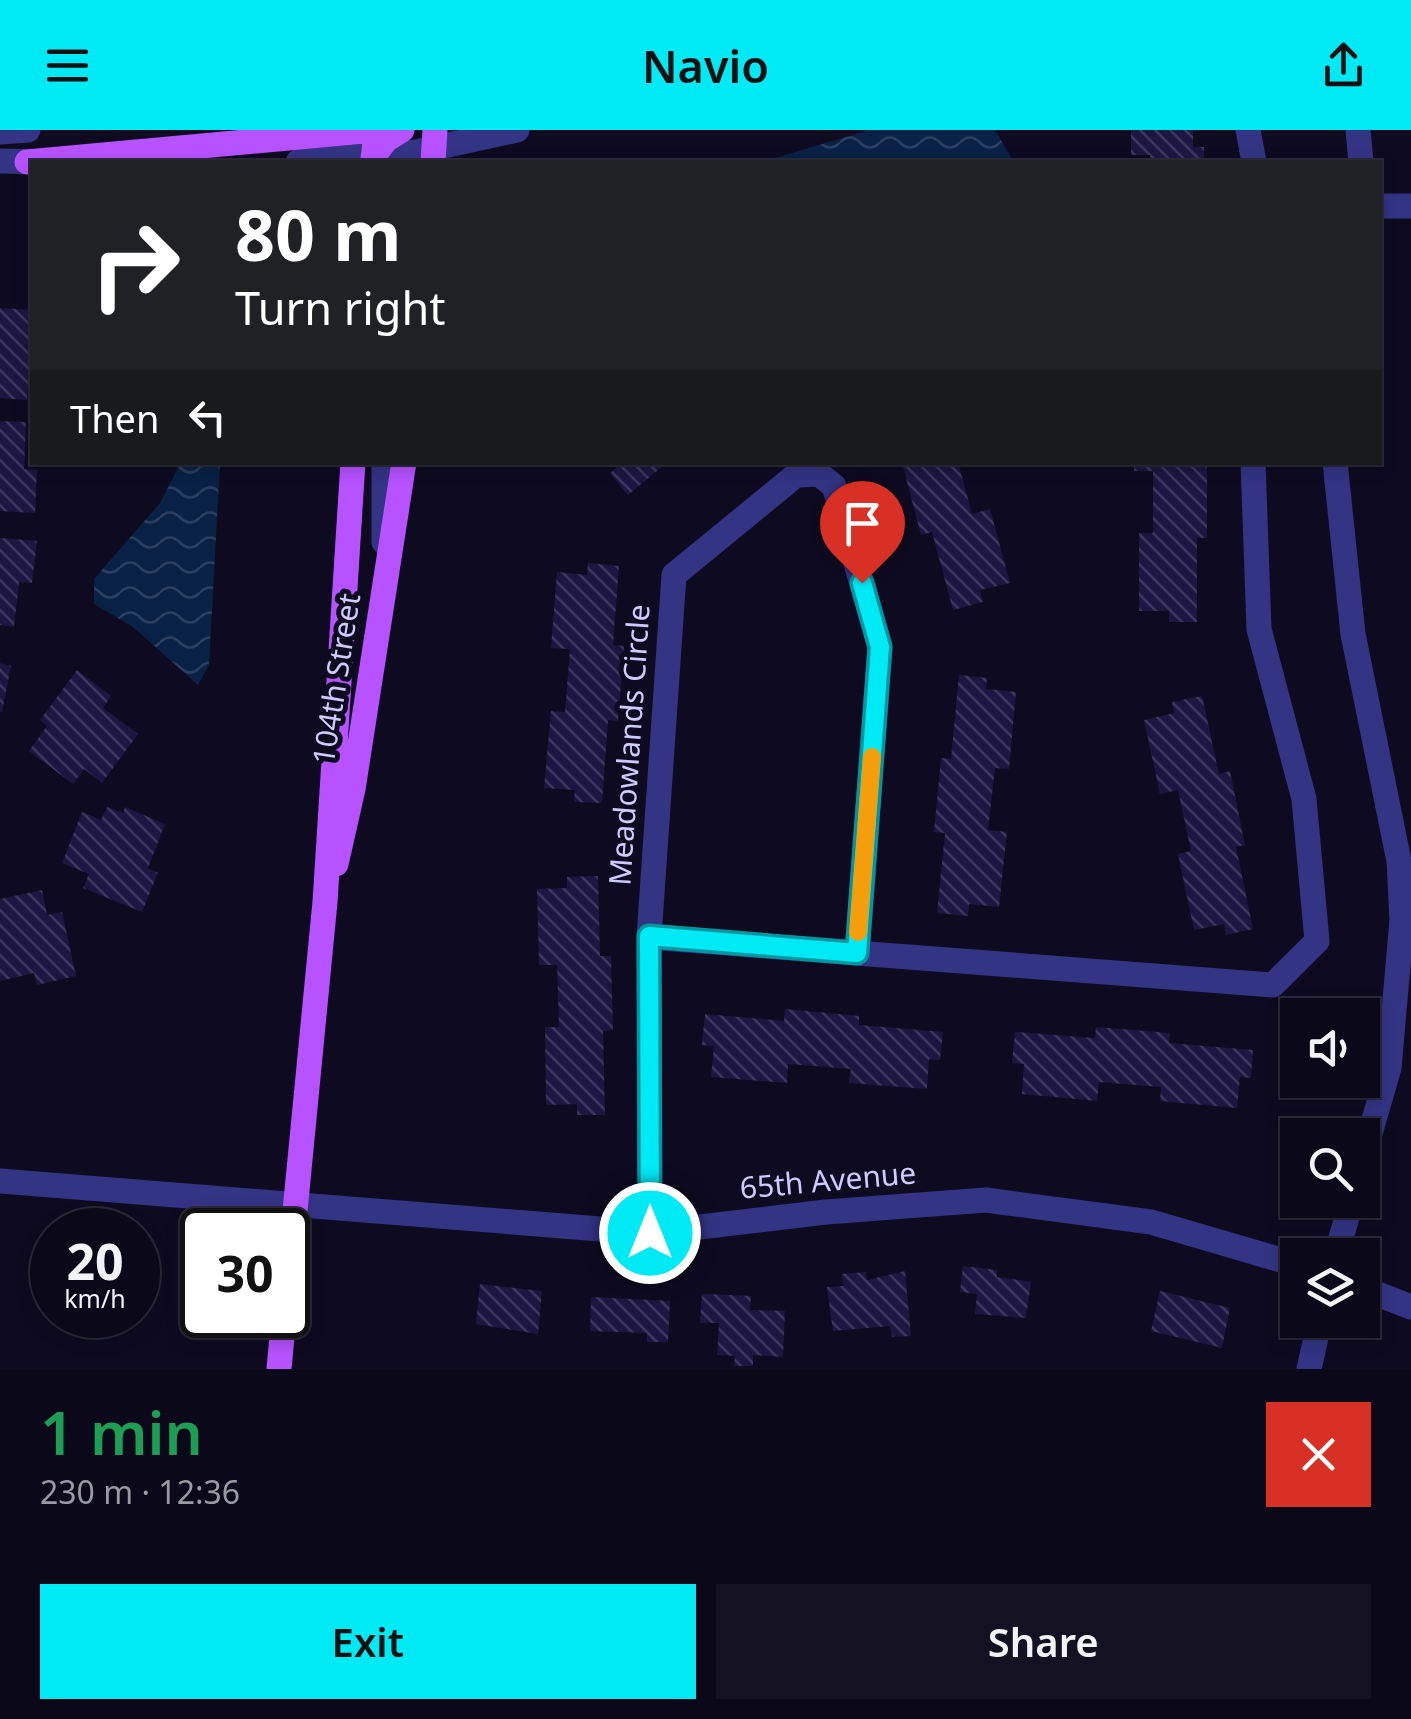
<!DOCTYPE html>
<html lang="en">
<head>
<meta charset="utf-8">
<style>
	body { margin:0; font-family:"Noto Sans",sans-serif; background:#131122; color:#f1f3f6; height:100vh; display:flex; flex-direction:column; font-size:38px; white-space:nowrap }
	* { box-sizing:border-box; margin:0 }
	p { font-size:32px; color:#999aa2 }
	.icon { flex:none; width:55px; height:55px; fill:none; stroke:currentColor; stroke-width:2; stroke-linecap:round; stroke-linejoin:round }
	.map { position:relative; height:1239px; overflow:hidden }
	.drawer { display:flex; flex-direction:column; background:#0a0819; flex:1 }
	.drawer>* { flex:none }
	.banner { position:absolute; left:30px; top:30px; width:1352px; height:305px; border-radius:0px; box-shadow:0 5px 15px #0003,0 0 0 2px #2a2938; background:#202124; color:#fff; overflow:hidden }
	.controls { position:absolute; left:1280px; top:868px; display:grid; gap:20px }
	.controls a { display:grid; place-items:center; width:100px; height:100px; border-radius:0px; background:#0a0819; box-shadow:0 5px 15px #0003,0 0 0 2px #2a2938; font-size:50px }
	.speed { position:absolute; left:30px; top:1078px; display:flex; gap:20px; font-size:50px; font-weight:700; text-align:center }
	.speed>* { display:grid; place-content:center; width:130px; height:130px; border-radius:50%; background:#0a0819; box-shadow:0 5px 15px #0003,0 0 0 2px #2a2938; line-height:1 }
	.speed small { font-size:25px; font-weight:400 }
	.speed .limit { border:5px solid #111; border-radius:15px; background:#fff; color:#111 }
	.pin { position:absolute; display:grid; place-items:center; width:85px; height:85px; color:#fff; margin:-102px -42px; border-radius:50% 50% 50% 0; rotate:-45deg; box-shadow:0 0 10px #0007 }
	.pin .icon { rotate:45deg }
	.me { position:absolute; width:110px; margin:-55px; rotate:0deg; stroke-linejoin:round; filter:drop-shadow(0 0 8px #0008) }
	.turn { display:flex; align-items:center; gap:35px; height:210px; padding:0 40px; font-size:45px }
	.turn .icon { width:130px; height:130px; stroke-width:2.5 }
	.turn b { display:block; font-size:70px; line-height:85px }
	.then { display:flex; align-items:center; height:95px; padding:0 40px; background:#0003; gap:20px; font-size:38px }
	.round { display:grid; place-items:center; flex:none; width:105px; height:105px; border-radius:0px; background:#131122 }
	.summary { display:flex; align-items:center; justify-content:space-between; height:170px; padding:0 40px }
	h1 { font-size:60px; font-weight:600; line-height:75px; color:#1e9e55 }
	.action { display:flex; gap:20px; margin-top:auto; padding:20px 40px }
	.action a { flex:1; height:115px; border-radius:0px; background:#00eaf6; color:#111; font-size:40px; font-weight:600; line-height:115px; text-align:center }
	.action a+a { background:#131122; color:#f1f3f6 }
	header { display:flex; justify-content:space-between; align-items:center; height:130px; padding:0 40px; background:#00eaf6; color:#111; font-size:45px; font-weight:600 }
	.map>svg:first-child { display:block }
</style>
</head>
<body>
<header><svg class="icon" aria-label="menu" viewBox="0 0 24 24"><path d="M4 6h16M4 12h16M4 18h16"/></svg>Navio<svg class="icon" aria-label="share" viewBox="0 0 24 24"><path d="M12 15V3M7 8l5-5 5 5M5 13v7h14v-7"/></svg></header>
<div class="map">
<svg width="1411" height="1239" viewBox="0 0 1411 1239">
	<defs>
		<pattern id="water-waves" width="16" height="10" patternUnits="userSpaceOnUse" patternTransform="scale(2.5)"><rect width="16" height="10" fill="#082144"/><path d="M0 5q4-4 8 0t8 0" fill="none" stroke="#2b4060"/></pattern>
		<pattern id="building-back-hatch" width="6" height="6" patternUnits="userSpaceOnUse" patternTransform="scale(2.5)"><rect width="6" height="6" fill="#1d1643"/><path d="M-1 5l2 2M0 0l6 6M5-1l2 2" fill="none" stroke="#3d375f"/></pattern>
	</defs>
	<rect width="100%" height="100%" fill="#0e0b21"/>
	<path fill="url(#water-waves)" d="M 869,0 L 995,0 L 1014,32 L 762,32 Z
		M 181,332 L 220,333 L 209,535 L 198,555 L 133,497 L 94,474 L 94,449 L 160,373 Z"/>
	<path fill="url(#building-back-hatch)" d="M 1131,0 L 1193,0 L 1193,17 L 1204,17 L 1204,32 L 1150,32 L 1150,25 L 1131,25 Z
		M 0,178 L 32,180 L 27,270 L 0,268 Z
		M 0,291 L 26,292 L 24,339 L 37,340 L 35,383 L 0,381 Z
		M 616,332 L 668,332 L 628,365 L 610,343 L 619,336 Z
		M 958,332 L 972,384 L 990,379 L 1010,453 L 980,460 L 983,472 L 953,480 L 932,402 L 921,405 L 902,333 Z
		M 1134,332 L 1207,333 L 1207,408 L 1197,408 L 1197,492 L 1169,492 L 1169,481 L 1139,481 L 1139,403 L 1153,403 L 1153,341 L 1134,341 Z
		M 0,408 L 37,411 L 32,453 L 19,452 L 14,497 L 0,495 Z
		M 588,433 L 619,436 L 613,515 L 624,516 L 618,591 L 608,590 L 602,673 L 574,672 L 575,660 L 544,658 L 551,581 L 565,582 L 570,519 L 551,518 L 557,442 L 587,445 Z
		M 0,533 L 11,536 L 2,582 L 0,582 Z
		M 77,540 L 111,566 L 103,578 L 138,604 L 102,653 L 84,639 L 73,654 L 29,621 L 47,596 L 40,590 Z
		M 959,545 L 987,548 L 986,559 L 1016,562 L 1009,639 L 995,638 L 988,700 L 1007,702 L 999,777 L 969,774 L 968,786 L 937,783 L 945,703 L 934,702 L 941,628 L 951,629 Z
		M 1202,566 L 1219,644 L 1230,641 L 1245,715 L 1236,717 L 1253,799 L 1226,805 L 1224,794 L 1194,800 L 1178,724 L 1191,721 L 1178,660 L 1160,664 L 1144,590 L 1174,583 L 1172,572 Z
		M 107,677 L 123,683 L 125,677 L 165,694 L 148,738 L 158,743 L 142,782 L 83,758 L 89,744 L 62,733 L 82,682 L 101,690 Z
		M 598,746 L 600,826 L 611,826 L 613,900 L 603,901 L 605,985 L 577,985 L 577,974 L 546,975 L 545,897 L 559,897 L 557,835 L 539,835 L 537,759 L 567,758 L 567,747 Z
		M 42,760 L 47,785 L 62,782 L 76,846 L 37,855 L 34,843 L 0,851 L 0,769 Z
		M 785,879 L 859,886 L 859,895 L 943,902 L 940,930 L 929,929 L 927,959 L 849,953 L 851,939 L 788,934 L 787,953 L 711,947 L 714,916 L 702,915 L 705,884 L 784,891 Z
		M 1096,897 L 1170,903 L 1169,913 L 1253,920 L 1251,948 L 1240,947 L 1237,978 L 1160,971 L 1161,957 L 1099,952 L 1097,971 L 1022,964 L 1024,934 L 1012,933 L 1015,902 L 1095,908 Z
		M 963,1136 L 997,1140 L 997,1147 L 1031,1152 L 1026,1188 L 975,1184 L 977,1164 L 960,1162 Z
		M 905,1141 L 911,1206 L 892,1207 L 890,1196 L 833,1201 L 827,1157 L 843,1156 L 842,1144 L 866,1142 L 867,1150 Z
		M 480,1154 L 542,1161 L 538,1204 L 476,1194 Z
		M 1160,1161 L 1230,1178 L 1222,1218 L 1151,1201 Z
		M 702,1164 L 751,1166 L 750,1180 L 785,1181 L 783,1227 L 753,1225 L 753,1236 L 734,1236 L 735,1226 L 717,1225 L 719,1193 L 700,1193 Z
		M 591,1167 L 670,1171 L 668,1212 L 647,1212 L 647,1203 L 590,1201 Z"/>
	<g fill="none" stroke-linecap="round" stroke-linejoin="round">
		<path stroke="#333484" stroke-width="25" d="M 1248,0 L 1254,32
			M 1358,0 L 1361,32
			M 0,2 L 28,0
			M 0,31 L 45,32
			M 298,32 L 416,22 L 517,0
			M 1380,76 L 1411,76
			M 1335,332 L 1353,504 L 1399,731 L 1402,790 L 1389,938 L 1362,1031
			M 384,412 L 384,332
			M 649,807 L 1273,855 L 1317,811 L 1304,669 L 1259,499 L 1253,332
			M 0,1051 L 650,1103 L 826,1082 L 986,1070 L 1151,1092 L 1298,1135
			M 650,1103 L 649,807 L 674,445 L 796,345 L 819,344 L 834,356 L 880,517 L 857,823
			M 1336,1125 L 1352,1070
			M 1362,1158 L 1411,1177
			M 1309,1239 L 1320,1190"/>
		<path stroke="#b652ff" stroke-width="25" d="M 373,27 L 386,10 L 402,0
			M 27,32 L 376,0 L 373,32
			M 433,32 L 435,0
			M 336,734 L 353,659 L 404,332
			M 288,1153 L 325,772 L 353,332
			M 279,1239 L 284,1185"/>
	</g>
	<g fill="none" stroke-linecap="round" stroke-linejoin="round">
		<defs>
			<path id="route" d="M 650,1103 L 649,806 L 857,823 L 880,517 L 862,453"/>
		</defs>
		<use href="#route" stroke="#0098a0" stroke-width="25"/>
		<use href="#route" stroke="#00eaf6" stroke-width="18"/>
		<path stroke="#f59e0b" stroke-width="18" d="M 858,802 L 872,627"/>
	</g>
	<g text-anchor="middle" stroke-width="10" stroke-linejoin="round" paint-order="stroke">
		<g font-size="30" fill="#cfcbff" stroke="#0e0b21">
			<text transform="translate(337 549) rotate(-81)" y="10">104th Street</text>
			<text transform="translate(630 615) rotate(-86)" y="10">Meadowlands Circle</text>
			<text transform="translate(828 1051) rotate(-5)" y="10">65th Avenue</text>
		</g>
	</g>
</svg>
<div class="controls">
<a><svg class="icon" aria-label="sound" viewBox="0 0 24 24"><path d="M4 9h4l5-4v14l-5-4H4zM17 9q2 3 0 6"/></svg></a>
<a><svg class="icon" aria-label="search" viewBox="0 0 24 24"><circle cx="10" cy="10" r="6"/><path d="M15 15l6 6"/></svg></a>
<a><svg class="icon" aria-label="layers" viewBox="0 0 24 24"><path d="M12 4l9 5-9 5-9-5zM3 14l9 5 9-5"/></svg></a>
</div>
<div class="speed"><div>20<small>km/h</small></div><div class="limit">30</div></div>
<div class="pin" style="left:862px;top:453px;background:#d93025"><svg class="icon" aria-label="arrive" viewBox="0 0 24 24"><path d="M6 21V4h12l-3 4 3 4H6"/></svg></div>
<svg class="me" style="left:650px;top:1103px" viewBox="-20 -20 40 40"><circle r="17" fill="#00eaf6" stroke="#fff" stroke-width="3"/><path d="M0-11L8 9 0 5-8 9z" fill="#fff"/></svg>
<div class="banner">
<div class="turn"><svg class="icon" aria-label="right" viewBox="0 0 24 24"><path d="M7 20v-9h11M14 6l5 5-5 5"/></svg><div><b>80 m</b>Turn right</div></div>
<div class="then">Then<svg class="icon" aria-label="left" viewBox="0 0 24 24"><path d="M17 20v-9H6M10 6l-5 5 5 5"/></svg></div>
</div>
</div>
<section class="drawer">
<div class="summary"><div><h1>1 min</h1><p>230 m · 12:36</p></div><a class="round" style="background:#d93025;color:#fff"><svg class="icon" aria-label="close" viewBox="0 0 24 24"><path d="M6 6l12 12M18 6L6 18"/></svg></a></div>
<div class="action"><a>Exit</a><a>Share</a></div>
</section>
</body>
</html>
